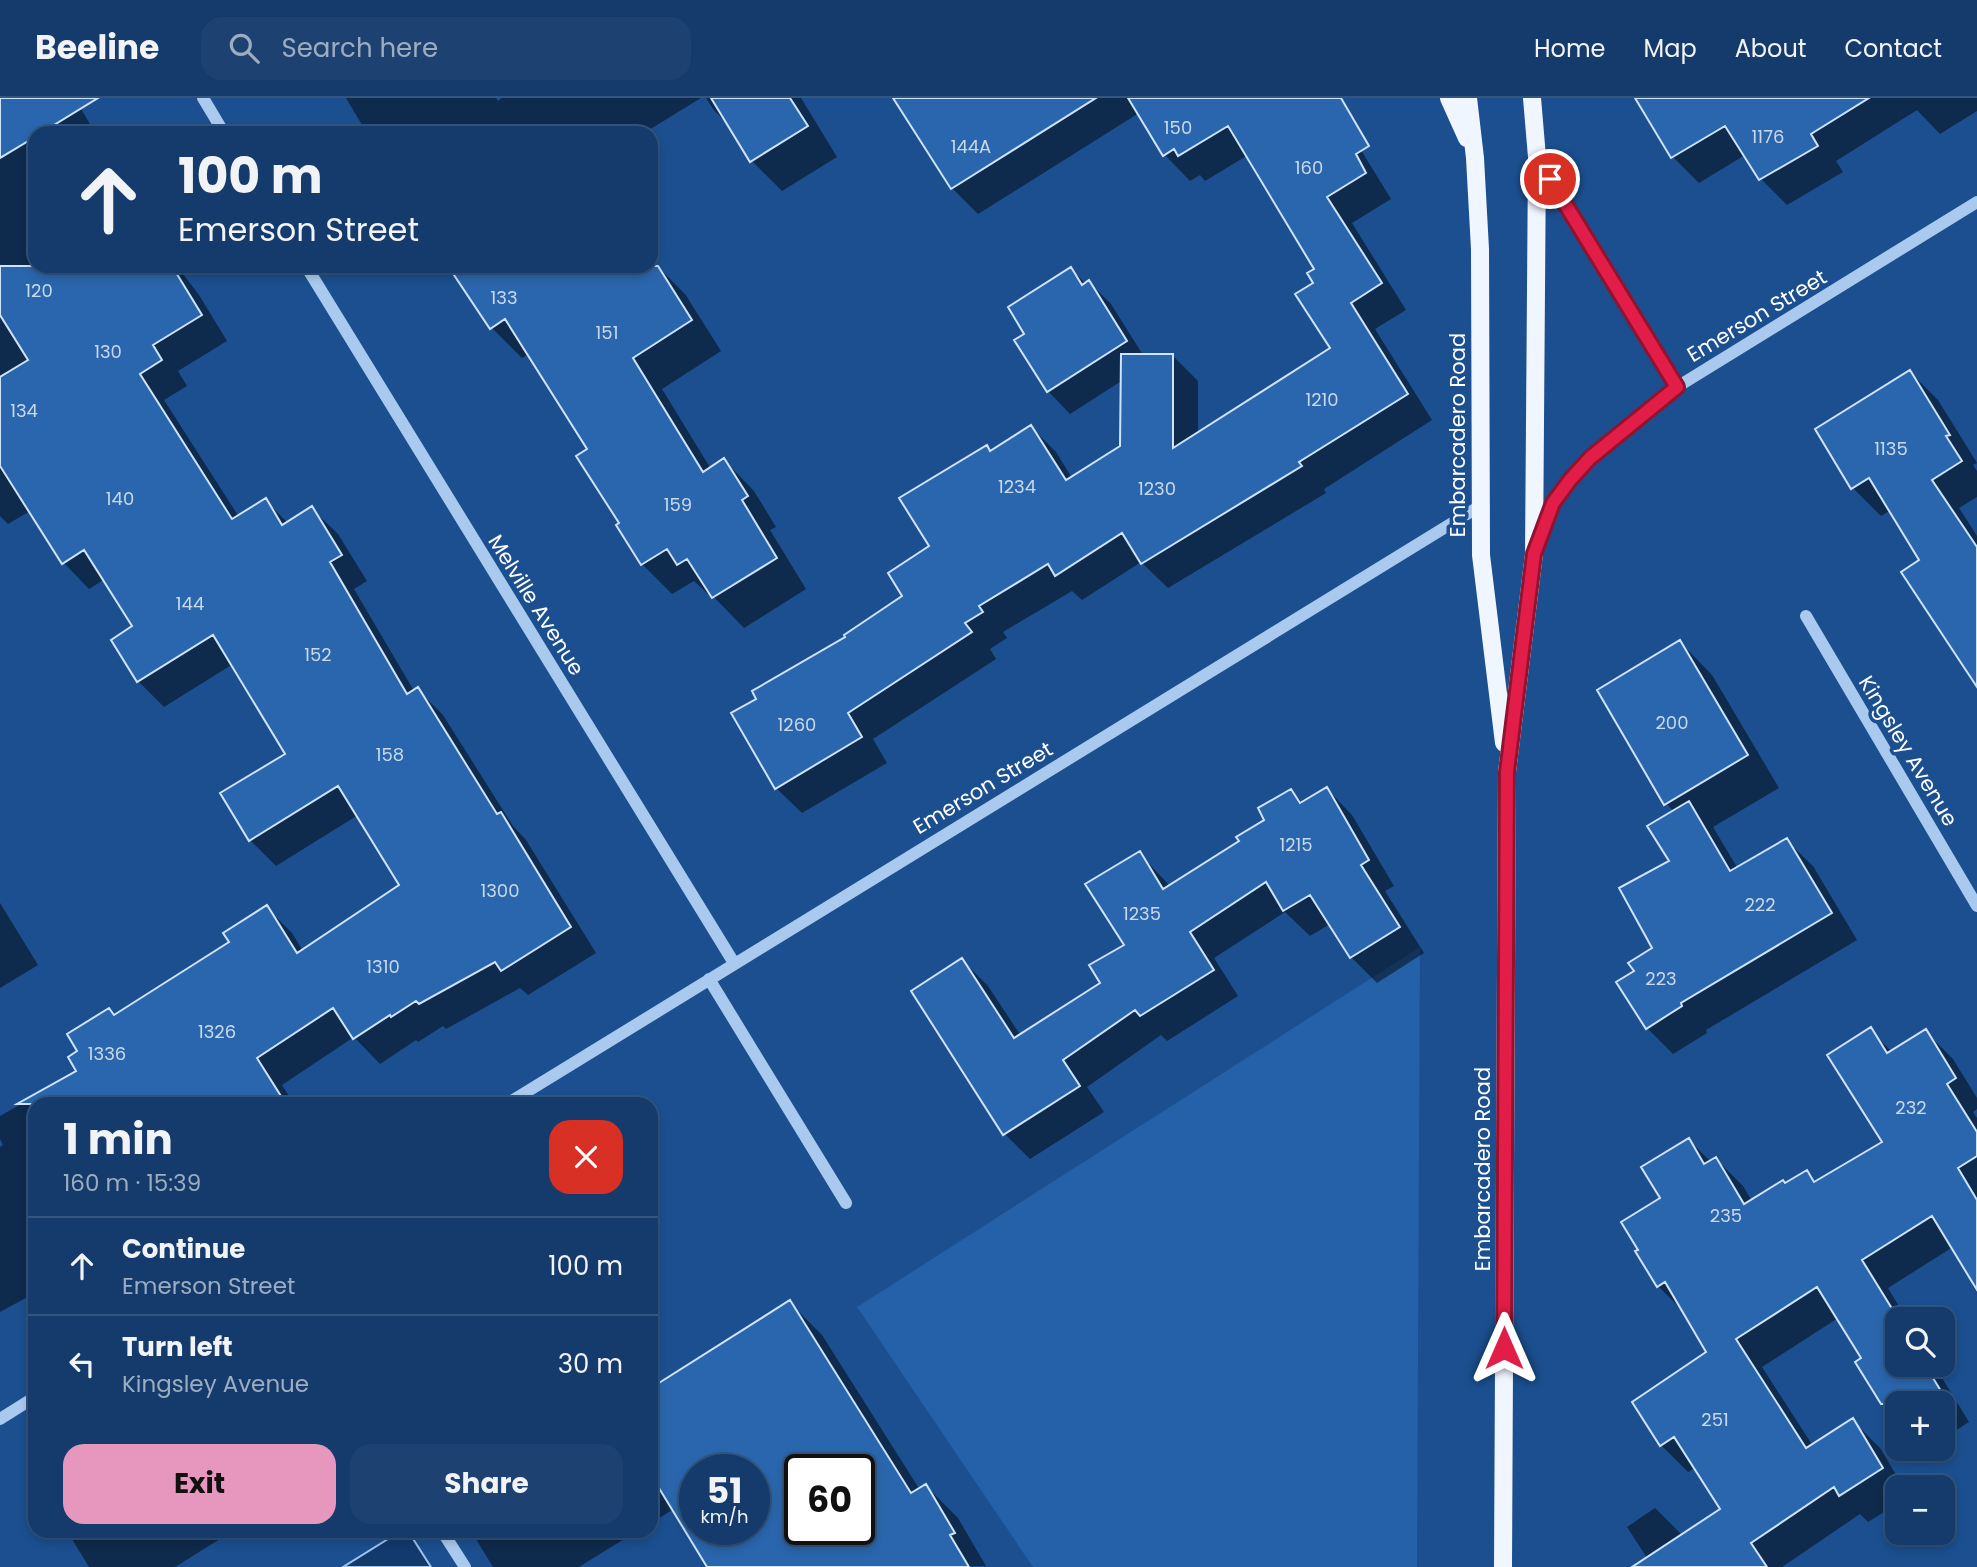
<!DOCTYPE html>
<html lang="en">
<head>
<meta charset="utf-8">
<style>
	body { margin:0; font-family:Poppins,sans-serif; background:#1d4271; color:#f1f3f6; height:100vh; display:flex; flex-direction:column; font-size:26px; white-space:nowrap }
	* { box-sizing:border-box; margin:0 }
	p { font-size:23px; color:#9dadc1 }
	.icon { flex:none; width:38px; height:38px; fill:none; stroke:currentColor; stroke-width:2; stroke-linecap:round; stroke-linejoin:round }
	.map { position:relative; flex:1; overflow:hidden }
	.panel { position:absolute; left:28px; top:999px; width:630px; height:441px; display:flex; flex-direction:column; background:#143b6b; border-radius:21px; box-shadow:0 4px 10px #0003,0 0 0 2px #33557e }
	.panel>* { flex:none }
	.banner { position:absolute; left:28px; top:28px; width:630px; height:147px; border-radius:21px; box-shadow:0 4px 10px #0003,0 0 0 2px #33557e; background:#143b6b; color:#f1f3f6; overflow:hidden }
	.buttons { position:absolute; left:1885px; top:1209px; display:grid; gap:14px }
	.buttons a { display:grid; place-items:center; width:70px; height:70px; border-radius:14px; background:#143b6b; box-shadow:0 4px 10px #0003,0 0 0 2px #33557e; font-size:35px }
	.speed { position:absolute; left:679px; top:1356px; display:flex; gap:14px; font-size:35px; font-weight:700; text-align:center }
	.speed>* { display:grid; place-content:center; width:91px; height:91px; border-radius:50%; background:#143b6b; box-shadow:0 4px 10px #0003,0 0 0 2px #33557e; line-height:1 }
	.speed small { font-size:18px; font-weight:400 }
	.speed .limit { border:4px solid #111; border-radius:10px; background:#fff; color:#111 }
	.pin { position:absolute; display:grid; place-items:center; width:60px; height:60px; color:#fff; margin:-30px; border:4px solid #fff; border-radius:50%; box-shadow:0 2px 7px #0007 }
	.me { position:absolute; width:77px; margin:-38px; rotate:0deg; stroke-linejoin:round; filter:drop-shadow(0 0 5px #0008) }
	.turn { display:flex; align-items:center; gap:24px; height:147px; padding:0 35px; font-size:32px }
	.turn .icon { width:91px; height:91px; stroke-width:2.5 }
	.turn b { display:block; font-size:49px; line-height:60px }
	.round { display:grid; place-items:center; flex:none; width:74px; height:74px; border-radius:21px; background:#1d4271 }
	.head { display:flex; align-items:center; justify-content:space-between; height:119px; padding:0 35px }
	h1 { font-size:42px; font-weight:700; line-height:52px }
	.action { display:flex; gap:14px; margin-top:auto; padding:14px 35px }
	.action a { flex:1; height:80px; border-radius:21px; background:#e797bd; color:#111; font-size:28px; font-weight:700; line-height:80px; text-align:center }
	.action a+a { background:#1d4271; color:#f1f3f6 }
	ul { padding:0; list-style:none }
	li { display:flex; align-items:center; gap:21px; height:98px; padding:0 35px; border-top:2px solid #33557e }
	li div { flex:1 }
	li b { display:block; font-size:26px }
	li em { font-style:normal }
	header { display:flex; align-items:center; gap:42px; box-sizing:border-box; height:98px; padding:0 35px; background:#143b6b; border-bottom:2px solid #33557e }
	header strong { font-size:33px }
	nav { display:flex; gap:38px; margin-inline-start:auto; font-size:24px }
	.search { width:490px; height:63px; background:#1d4271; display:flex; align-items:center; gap:18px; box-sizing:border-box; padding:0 24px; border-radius:21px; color:#9dadc1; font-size:26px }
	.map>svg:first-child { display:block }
</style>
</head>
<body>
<header>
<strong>Beeline</strong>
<div class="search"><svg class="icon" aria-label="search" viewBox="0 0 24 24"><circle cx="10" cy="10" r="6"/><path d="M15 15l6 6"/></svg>Search here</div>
<nav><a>Home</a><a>Map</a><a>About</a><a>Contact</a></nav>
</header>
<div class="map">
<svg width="1977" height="1469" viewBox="0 0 1977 1469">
	<rect width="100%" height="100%" fill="#1b4f8f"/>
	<path fill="#2461a8" d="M 1420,849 L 1417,1469 L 1033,1469 L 857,1209 Z"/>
	<path fill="#123a6d" stroke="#9cc4f0" stroke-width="2" d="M 401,1433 L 408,1433 L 431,1469 L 343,1469 Z"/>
	<path fill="#0007" fill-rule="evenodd" d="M 0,0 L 75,0 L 95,35 L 35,35 L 35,168 L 177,168 L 199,197 L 227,243 L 178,273 L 187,288 L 164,302 L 239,419 L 265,402 L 289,426 L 312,411 L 338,436 L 367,483 L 354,491 L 414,593 L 417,591 L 443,617 L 513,728 L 526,742 L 596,855 L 528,897 L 520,890 L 446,931 L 443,928 L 418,944 L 416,942 L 380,966 L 354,939 L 282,987 L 294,1006 L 35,1006 L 35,1195 L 0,1214 L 0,1049 L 3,1047 L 0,1041 L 0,1018 L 79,973 L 115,918 L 232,845 L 267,810 L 292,835 L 303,853 L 402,788 L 358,717 L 276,768 L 250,742 L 287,657 L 233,566 L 164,609 L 138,583 L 135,529 L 105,481 L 89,491 L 64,465 L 30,413 L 8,426 L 0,418 Z
		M 346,0 L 496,0 L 498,3 L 502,0 L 701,0 L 644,35 L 371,35 L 362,27 Z
		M 706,0 L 801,0 L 837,59 L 782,93 L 752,63 L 732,31 L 713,11 Z
		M 911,0 L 1289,0 L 1356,44 L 1391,101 L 1352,125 L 1406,212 L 1375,231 L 1432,322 L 1324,391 L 1326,395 L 1168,490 L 1141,464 L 1082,502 L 1072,493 L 1003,534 L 1007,540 L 990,551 L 996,561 L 873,641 L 887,665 L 802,715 L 776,690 L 759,601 L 905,499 L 987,349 L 991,354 L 1031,329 L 1056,354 L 1072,380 L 1122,349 L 1123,282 L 1070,316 L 1048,293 L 1016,243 L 1026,236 L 1071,171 L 1086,186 L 1089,184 L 1111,206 L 1143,257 L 1172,257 L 1198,283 L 1198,336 L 1332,250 L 1316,185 L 1316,171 L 1248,57 L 1205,83 L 1200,77 L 1190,83 L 1165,57 L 1139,15 L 978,116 L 952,90 Z
		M 1643,0 L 1977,0 L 1977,13 L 1940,36 L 1917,12 L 1836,63 L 1843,74 L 1787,107 L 1761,81 L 1745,57 L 1699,85 L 1673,59 Z
		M 655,166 L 685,196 L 721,253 L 662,291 L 711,371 L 724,362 L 754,393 L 776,429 L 770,432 L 806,491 L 744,530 L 710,495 L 708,496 L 694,483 L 672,496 L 642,466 L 589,352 L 529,256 L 522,260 L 492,230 L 450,168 L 633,168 L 638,176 Z
		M 1910,274 L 1938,302 L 1977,365 L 1973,367 L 1977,373 L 1977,399 L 1959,410 L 1977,438 L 1977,575 L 1921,463 L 1891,412 L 1881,418 L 1853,390 L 1817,331 Z
		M 1680,544 L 1712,577 L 1779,690 L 1713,729 L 1738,771 L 1786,742 L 1813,768 L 1857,842 L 1706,932 L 1707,935 L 1673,956 L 1647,930 L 1654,851 L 1671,763 L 1674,714 L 1666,705 Z
		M 1327,691 L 1352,717 L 1394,788 L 1385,793 L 1424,855 L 1377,885 L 1351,859 L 1330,826 L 1310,838 L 1285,814 L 1214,860 L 1238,898 L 1167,943 L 1161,937 L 1087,989 L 1104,1014 L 1030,1061 L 1005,1036 L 962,862 L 988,888 L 1021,938 L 1103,886 L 1126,847 L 1139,755 L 1170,788 L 1241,743 L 1267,723 L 1291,693 L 1303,705 Z
		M 0,805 L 38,867 L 0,890 Z
		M 1870,932 L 1892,954 L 1926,934 L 1953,961 L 1977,1000 L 1977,1011 L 1973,1014 L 1977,1020 L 1977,1195 L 1972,1187 L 1975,1186 L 1953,1149 L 1888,1190 L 1907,1222 L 1897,1222 L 1897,1267 L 1934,1267 L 1969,1324 L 1942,1341 L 1942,1306 L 1897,1306 L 1897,1327 L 1858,1264 L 1864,1260 L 1838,1220 L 1762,1269 L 1813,1348 L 1853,1323 L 1880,1350 L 1904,1390 L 1897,1390 L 1897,1406 L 1868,1424 L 1860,1416 L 1782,1469 L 1653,1469 L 1627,1429 L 1655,1410 L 1683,1438 L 1723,1412 L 1695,1370 L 1688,1374 L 1661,1347 L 1708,1255 L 1685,1215 L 1658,1188 L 1662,1101 L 1689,1042 L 1711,1064 L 1716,1061 L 1743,1088 L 1752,1103 L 1806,1074 L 1816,1084 L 1884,1045 Z
		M 790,1205 L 822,1237 L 920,1392 L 926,1388 L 958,1420 L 986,1468 L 709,1469 L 674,1411 L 651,1425 L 651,1292 ZM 695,1372 L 754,1372 L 754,1432 L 695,1432 ZM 800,1372 L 859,1372 L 859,1432 L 800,1432 Z
		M 67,1433 L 243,1433 L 232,1440 L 228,1436 L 175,1469 L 89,1469 Z
		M 471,1433 L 637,1433 L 579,1469 L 493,1469 Z"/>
	<path fill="#2a66ad" stroke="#cfe3fa" stroke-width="2" fill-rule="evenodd" d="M 0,0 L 98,0 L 41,35 L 35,35 L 35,39 L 0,60 Z
		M 711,0 L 790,0 L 808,28 L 750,64 Z
		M 893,0 L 1096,0 L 951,91 Z
		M 1128,0 L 1341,0 L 1369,48 L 1356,56 L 1366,75 L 1327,99 L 1382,185 L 1351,205 L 1408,296 L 1299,364 L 1302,368 L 1141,466 L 1122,435 L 1055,478 L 1048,466 L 979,508 L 983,514 L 965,525 L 972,534 L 848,615 L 862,639 L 775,691 L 731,615 L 756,601 L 752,593 L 845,539 L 844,537 L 902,498 L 888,475 L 929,448 L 899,400 L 987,347 L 990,353 L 1031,327 L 1066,382 L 1120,348 L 1121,256 L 1173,256 L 1173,350 L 1330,250 L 1295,196 L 1313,185 L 1307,175 L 1314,171 L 1228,28 L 1178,58 L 1174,51 L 1163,58 Z
		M 1635,0 L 1869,0 L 1811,36 L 1818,48 L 1759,82 L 1725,28 L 1671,60 Z
		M 0,168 L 172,168 L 202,217 L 153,247 L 162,262 L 140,276 L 232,421 L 266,400 L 282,427 L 312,408 L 342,457 L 330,464 L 407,596 L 418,589 L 497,716 L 501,714 L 571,829 L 501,873 L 495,864 L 419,906 L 416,903 L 391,919 L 390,917 L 353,941 L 333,910 L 257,960 L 286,1006 L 17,1006 L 76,973 L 68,959 L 77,953 L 67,936 L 109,910 L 114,917 L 229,844 L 223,835 L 267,807 L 297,855 L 399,787 L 338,688 L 249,743 L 220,695 L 285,656 L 213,537 L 137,584 L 111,542 L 132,528 L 84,452 L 62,466 L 0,368 L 0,279 L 28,262 L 0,217 Z
		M 448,168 L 658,168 L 692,222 L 633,260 L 703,374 L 724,360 L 748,398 L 742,402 L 777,460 L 712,500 L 687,461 L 677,467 L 667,451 L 641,467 L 616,427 L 619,425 L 576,358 L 587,351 L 505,221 L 490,231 Z
		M 1071,169 L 1082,187 L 1089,182 L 1127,243 L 1047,294 L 1014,242 L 1024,236 L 1008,209 Z
		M 1910,272 L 1950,337 L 1946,338 L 1962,363 L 1932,382 L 1977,449 L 1977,589 L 1901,474 L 1919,462 L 1869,380 L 1851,391 L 1815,331 Z
		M 1680,542 L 1748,657 L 1664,707 L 1597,592 Z
		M 1327,689 L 1369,762 L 1361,767 L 1400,829 L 1350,860 L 1310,797 L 1283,813 L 1266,784 L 1190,834 L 1214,872 L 1140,918 L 1135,912 L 1063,962 L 1080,988 L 1003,1037 L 911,893 L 962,860 L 1014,940 L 1100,885 L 1089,867 L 1124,847 L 1085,786 L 1140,753 L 1163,791 L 1239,743 L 1236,739 L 1264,722 L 1258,710 L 1291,691 L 1300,705 Z
		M 1689,703 L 1730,773 L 1787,740 L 1832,815 L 1681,905 L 1682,908 L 1646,931 L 1616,884 L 1634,873 L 1628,865 L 1652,850 L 1619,790 L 1669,763 L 1647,728 Z
		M 1871,929 L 1887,955 L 1926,931 L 1956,980 L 1947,986 L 1977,1034 L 1977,1058 L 1958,1070 L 1977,1102 L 1977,1192 L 1932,1118 L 1862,1162 L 1899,1222 L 1897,1267 L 1925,1267 L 1949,1306 L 1881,1306 L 1855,1264 L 1861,1260 L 1817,1189 L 1736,1241 L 1806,1350 L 1853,1320 L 1883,1370 L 1839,1398 L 1834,1389 L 1751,1445 L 1767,1469 L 1632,1469 L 1720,1411 L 1674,1339 L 1660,1348 L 1632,1304 L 1706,1254 L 1665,1184 L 1657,1189 L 1635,1153 L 1638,1152 L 1621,1124 L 1660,1100 L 1641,1069 L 1689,1040 L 1704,1066 L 1716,1059 L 1744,1106 L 1783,1082 L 1785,1085 L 1807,1072 L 1814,1084 L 1882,1044 L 1827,957 Z
		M 790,1202 L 911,1395 L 926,1386 L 955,1435 L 950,1437 L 969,1469 L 707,1469 L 651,1377 L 651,1290 ZM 695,1372 L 754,1372 L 754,1432 L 695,1432 ZM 800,1372 L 859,1372 L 859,1432 L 800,1432 Z"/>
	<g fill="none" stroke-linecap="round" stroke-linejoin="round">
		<path stroke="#a9c9ee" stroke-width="12" d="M 203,0 L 224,35
			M 1537,59 L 1677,289
			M 306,168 L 734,865
			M 1538,446 L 1553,405 L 1570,382 L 1590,360 L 1677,289 L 1977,104
			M 1806,518 L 1977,808
			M 709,881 L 846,1105
			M 507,1006 L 1480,408
			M 0,1321 L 35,1299
			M 442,1433 L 465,1469"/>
		<path stroke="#f0f6ff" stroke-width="18" d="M 1449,0 L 1467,40
			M 1468,0 L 1475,60 L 1480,151 L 1481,457 L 1504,645
			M 1503,1469 L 1507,674 L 1534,456 L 1537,59 L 1532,0"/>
	</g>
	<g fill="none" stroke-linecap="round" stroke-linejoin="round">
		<defs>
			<path id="route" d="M 1504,1250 L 1507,674 L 1534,456 L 1553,405 L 1570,382 L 1590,360 L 1677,289 L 1550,81"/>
		</defs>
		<use href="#route" stroke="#92132f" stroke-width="18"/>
		<use href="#route" stroke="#e11d48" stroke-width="12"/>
	</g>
	<g text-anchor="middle" stroke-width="7" stroke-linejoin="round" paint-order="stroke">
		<g font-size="18" fill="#cad9ea">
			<text x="1178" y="36">150</text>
			<text x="1768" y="45">1176</text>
			<text x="971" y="55">144A</text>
			<text x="1309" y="76">160</text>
			<text x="39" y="199">120</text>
			<text x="504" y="206">133</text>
			<text x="607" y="241">151</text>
			<text x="108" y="260">130</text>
			<text x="1322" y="308">1210</text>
			<text x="24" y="319">134</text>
			<text x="1891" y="357">1135</text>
			<text x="1017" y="395">1234</text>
			<text x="1157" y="397">1230</text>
			<text x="120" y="407">140</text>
			<text x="678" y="413">159</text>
			<text x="190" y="512">144</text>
			<text x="318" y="563">152</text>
			<text x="1672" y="631">200</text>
			<text x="797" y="633">1260</text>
			<text x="390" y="663">158</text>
			<text x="1296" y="753">1215</text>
			<text x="500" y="799">1300</text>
			<text x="1760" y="813">222</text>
			<text x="1142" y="822">1235</text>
			<text x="383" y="875">1310</text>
			<text x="1661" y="887">223</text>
			<text x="217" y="940">1326</text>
			<text x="107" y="962">1336</text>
			<text x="1911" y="1016">232</text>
			<text x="1726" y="1124">235</text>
			<text x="1715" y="1328">251</text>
		</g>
		<g font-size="21" fill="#fff" stroke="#1b4f8f">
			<text transform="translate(1757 218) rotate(-31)" y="7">Emerson Street</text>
			<text transform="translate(1458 337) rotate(-90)" y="7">Embarcadero Road</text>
			<text transform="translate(536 507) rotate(58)" y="7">Melville Avenue</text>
			<text transform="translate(1908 653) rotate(59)" y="7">Kingsley Avenue</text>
			<text transform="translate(983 690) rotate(-31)" y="7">Emerson Street</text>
			<text transform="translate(1483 1071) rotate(-90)" y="7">Embarcadero Road</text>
		</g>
	</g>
</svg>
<div class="buttons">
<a><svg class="icon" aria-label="search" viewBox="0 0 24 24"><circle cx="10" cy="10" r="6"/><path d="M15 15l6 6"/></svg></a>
<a>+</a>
<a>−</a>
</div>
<div class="speed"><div>51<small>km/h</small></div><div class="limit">60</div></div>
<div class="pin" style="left:1550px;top:81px;background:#d93025"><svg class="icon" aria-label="arrive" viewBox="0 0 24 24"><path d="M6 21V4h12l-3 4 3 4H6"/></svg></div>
<svg class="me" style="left:1504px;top:1250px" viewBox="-20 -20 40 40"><path d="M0-17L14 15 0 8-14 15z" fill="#e11d48" stroke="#fff" stroke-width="4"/></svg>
<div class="banner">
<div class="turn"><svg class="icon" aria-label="ahead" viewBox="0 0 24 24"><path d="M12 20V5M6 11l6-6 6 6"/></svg><div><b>100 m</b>Emerson Street</div></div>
</div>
<section class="panel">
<div class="head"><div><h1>1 min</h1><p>160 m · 15:39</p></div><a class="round" style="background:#d93025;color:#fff"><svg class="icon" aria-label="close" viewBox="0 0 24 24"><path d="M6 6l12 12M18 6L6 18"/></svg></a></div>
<ul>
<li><svg class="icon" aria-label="ahead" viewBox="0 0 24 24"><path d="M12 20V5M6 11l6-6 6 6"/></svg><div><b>Continue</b><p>Emerson Street</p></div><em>100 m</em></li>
<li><svg class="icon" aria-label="left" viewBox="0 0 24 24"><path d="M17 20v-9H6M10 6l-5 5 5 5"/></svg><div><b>Turn left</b><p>Kingsley Avenue</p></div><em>30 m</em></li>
</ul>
<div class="action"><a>Exit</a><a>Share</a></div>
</section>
</div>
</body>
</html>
